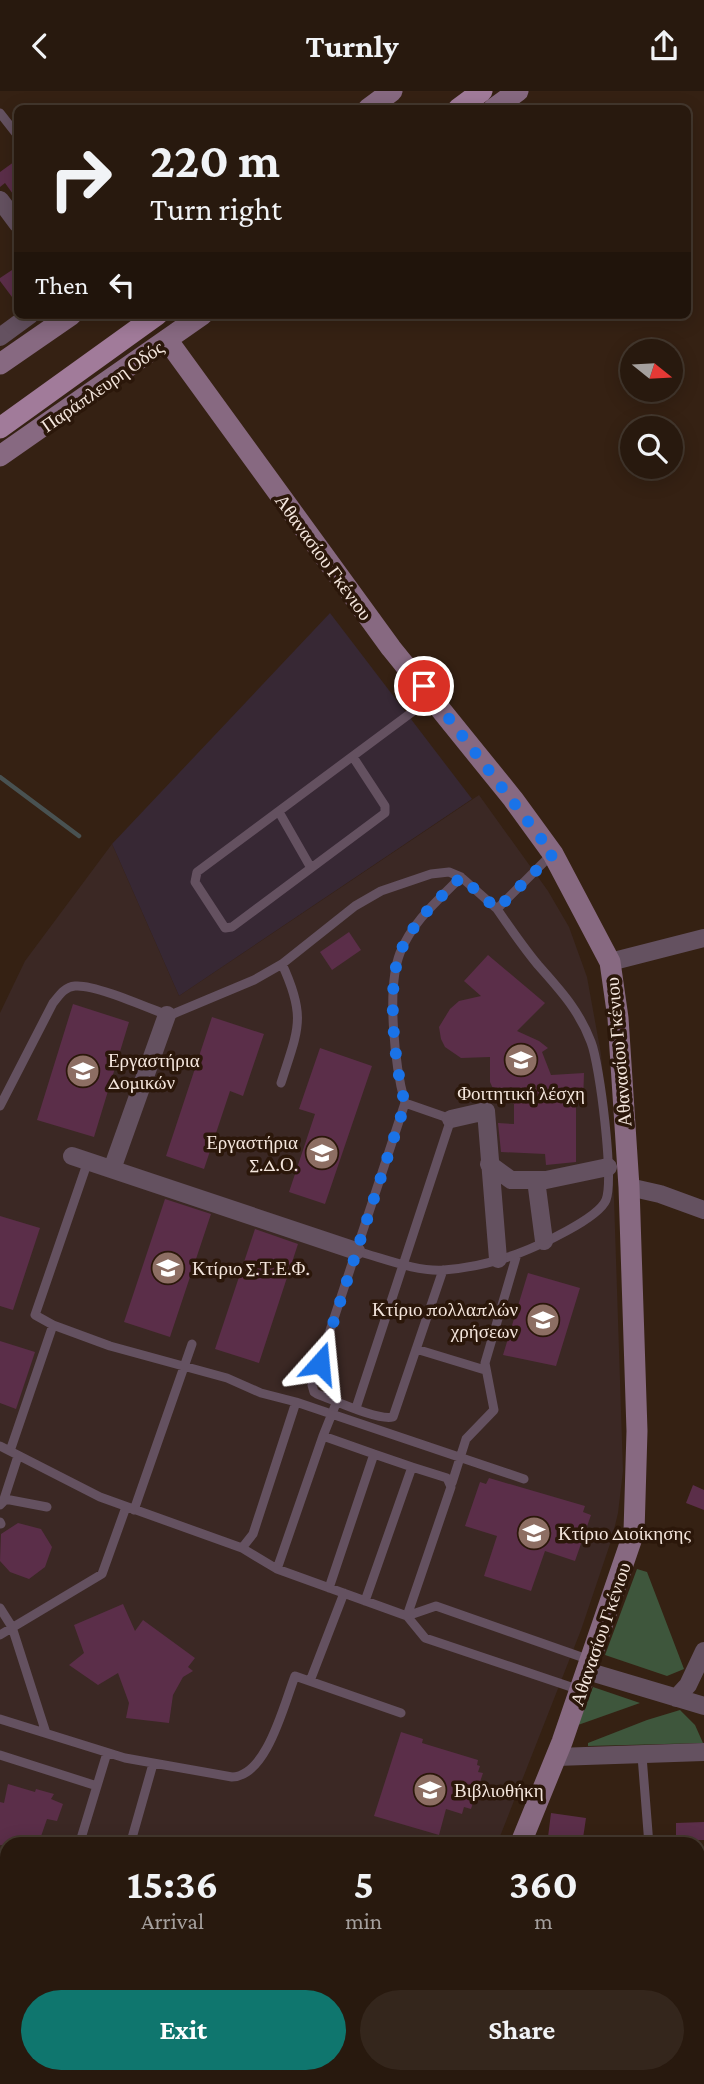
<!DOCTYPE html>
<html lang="en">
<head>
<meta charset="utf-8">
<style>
	body { margin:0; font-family:"Crimson Pro",serif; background:#34261c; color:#f1f3f6; height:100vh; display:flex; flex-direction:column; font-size:26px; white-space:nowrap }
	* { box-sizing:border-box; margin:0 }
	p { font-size:23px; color:#a5a09e }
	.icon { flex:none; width:38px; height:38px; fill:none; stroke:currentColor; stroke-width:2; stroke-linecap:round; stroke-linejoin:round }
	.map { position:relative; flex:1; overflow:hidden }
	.sheet { position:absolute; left:0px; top:1746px; width:705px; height:247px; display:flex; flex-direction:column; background:#28190e; border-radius:21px 21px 0 0; box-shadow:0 4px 18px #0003,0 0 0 2px #44382e }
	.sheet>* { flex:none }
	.hud { position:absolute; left:14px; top:14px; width:677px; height:214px; border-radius:10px; box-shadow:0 4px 18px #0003,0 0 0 2px #44382e; background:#28190e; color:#f1f3f6; overflow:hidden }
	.needle { width:46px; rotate:108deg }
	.controls { position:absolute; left:620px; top:248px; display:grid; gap:14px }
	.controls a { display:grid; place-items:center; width:63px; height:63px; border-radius:50%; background:#28190e; box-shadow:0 4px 18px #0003,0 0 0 2px #44382e; font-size:35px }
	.pin { position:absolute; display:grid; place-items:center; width:60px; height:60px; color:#fff; margin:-30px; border:4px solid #fff; border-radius:50%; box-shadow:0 2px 7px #0007 }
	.me { position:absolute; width:77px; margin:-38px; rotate:18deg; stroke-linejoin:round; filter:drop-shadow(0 0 5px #0008) }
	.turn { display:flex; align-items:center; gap:24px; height:147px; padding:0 21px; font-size:32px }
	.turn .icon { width:91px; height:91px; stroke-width:2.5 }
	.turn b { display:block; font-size:49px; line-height:60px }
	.then { display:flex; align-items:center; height:66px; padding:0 21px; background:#0003; gap:14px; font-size:26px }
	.eta { display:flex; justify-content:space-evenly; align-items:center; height:119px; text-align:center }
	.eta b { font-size:42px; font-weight:700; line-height:49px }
	.primary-button { display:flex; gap:14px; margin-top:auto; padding:14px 21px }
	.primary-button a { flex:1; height:80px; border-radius:42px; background:#0f766e; color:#fff; font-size:28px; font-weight:700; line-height:80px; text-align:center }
	.primary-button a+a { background:#34261c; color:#f1f3f6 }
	header { display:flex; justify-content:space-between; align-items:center; height:91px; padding:0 21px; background:#28190e; font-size:32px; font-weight:700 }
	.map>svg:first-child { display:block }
</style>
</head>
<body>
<header><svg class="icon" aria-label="back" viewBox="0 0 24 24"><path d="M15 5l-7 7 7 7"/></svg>Turnly<svg class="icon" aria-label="share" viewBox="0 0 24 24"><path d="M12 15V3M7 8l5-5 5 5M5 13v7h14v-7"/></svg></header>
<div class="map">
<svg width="704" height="1993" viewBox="0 0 704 1993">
	<rect width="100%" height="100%" fill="#352113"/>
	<path fill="#372834" d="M 330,522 L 472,708 L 179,905 L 112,753 Z"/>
	<path fill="#3b2824" d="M 479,704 L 548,800 L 569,836 L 587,886 L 601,963 L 614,1108 L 623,1380 L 618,1422 L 612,1447 L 581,1539 L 497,1753 L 7,1754 L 7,1941 L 0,1940 L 0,922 L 25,870 L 112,753 L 179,905 Z
		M 232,1986 L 400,1986 L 389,1993 L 274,1993 Z"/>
	<path fill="#3e563c" d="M 637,1478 L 647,1481 L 684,1578 L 667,1585 L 605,1564 Z
		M 593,1596 L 640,1612 L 578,1634 Z
		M 680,1619 L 695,1634 L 703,1652 L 588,1655 L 588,1652 L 647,1629 Z
		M 30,1986 L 98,1986 L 133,1993 L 64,1993 Z"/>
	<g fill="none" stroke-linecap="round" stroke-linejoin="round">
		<path stroke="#495252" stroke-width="4.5" d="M 0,686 L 79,745"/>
	</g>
	<path fill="#5b2e49" d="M 18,68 L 18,110 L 5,92 L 0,96 L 0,81 Z
		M 18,175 L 18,214 L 0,190 L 0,187 Z
		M 349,841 L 361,859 L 332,879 L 320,861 Z
		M 488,864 L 545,912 L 517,940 L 539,950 L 548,957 L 542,961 L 551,984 L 584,982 L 583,1013 L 576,1013 L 576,1071 L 546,1074 L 545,1063 L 501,1061 L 498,1032 L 514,1033 L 514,1013 L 495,1002 L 490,991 L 490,966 L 461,967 L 445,956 L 441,948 L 439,936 L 450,918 L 459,910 L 481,905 L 464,890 Z
		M 73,913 L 129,931 L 94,1046 L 37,1029 Z
		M 212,926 L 264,943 L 243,1005 L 230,1000 L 204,1078 L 166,1065 Z
		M 320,957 L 372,975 L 325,1113 L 289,1101 L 315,1023 L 299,1018 Z
		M 165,1108 L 211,1123 L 170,1246 L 124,1231 Z
		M 0,1125 L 40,1137 L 13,1219 L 0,1215 Z
		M 255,1138 L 298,1153 L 259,1272 L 215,1258 Z
		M 528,1182 L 580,1197 L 556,1275 L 503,1264 Z
		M 0,1250 L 35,1261 L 16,1318 L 0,1312 Z
		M 489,1387 L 585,1415 L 583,1421 L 591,1424 L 575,1470 L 545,1460 L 531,1500 L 484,1485 L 497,1445 L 465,1435 L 480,1391 L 486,1393 Z
		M 693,1394 L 704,1399 L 704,1419 L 686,1412 Z
		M 18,1432 L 41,1438 L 52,1456 L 45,1476 L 29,1488 L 10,1481 L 0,1470 L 1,1443 Z
		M 123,1513 L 135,1540 L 143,1529 L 195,1567 L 188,1576 L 193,1580 L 183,1586 L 173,1604 L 169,1632 L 126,1627 L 129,1612 L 118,1582 L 98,1594 L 69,1574 L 84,1562 L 74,1534 Z
		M 401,1641 L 423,1648 L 422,1652 L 478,1669 L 477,1674 L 480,1675 L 478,1681 L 483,1682 L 471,1718 L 464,1716 L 462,1723 L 446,1718 L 439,1744 L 374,1725 Z
		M 8,1693 L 35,1701 L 36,1698 L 54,1703 L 51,1708 L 63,1713 L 57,1730 L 47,1728 L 38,1754 L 0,1754 L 0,1711 L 4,1712 Z
		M 551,1722 L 586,1727 L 582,1754 L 547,1754 Z
		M 704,1731 L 704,1749 L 676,1750 L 676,1732 Z"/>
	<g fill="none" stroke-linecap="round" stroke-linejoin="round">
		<path stroke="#645160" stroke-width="9" d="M 0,22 L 18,45
			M 414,584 L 423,578 L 434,577 L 444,583
			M 353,666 L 385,715 L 385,722 L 232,836 L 225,837 L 195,791 L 197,781 L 431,607
			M 279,721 L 311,777
			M 281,992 C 298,938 307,927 282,873
			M 405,1012 C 395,976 386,898 400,862 C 412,831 438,809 461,786
			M 0,1015 L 53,912 C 59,905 64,896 75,895 C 94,893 146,916 167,924 L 173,923 L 254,889 L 282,873 L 355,815 L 381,800 L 431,783 L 449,781 L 461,786 L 497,818 L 551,764
			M 88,1070 L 35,1224 L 53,1234 L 110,1255 L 227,1287 L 261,1302 L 296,1311 L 253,1443 L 242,1457
			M 356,1160 C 383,1167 416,1181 444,1179 C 467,1177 495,1171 517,1163 C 538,1155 598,1128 606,1109 C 614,1088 600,974 591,951 C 579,919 560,899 538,874 C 523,856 510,837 497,818
			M 416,1258 L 485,1279
			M 296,1311 L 524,1388
			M 356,1317 L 451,1028 L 405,1012 L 312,1294 L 314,1301 L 317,1303 C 334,1309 378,1330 393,1326 L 443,1179
			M 323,1345 L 337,1310
			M 0,1355 L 100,1406 L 242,1457 L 277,1478 L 407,1525 L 425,1547 L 580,1599
			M 10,1360 L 53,1234
			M 374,1363 L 412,1376
			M 452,1392 L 466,1348 L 494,1319 L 485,1272 L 517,1163
			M 5,1408 L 47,1416
			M 0,1414 L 3,1411 L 18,1365
			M 134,1419 L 192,1253
			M 0,1431 L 1,1433
			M 277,1478 L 323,1345 L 374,1363 L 329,1497
			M 365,1510 L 412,1376 L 447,1387 L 451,1396 L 407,1525
			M 0,1517 L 12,1536 L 46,1642
			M 407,1525 L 436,1515 L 590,1569
			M 0,1544 L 102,1483 L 126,1416
			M 310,1590 L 344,1502
			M 0,1628 L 125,1667 L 232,1686 C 267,1685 284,1613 295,1585 L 401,1622
			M 0,1664 L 97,1695
			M 642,1665 L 649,1754
			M 79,1754 L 107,1662
			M 130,1754 L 153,1673
			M 0,1910 L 7,1912"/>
		<path stroke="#645160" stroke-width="18" d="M 0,109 L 18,133
			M 0,246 L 30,224
			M 610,871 L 704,847
			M 451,1028 L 486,1020 L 498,1168
			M 72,1065 L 356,1160
			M 489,1073 L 511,1089 L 546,1089 L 608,1076
			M 112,1078 L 167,924
			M 536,1089 L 544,1150
			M 629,1096 L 660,1103 L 704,1119
			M 587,1580 L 704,1615
			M 676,1607 L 688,1594 L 704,1560
			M 556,1666 L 704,1661"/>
		<path stroke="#876981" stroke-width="21" d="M 368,18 L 392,0
			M 493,18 L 518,0
			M 168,250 L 391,557 L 513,708 L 553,763 L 610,871 L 618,927 L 629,1096 L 637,1340 L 634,1441 L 562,1651 L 520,1754
			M 0,273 L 71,224
			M 0,365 L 202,224
			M 0,1961 L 7,1962
			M 139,1986 L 180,1993
			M 437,1993 L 439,1986"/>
		<path stroke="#a17b9a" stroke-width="21" d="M 458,18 L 482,0
			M 0,337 L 157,224"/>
	</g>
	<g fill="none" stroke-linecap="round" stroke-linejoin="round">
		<path stroke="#1a73e8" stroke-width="12" stroke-dasharray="0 21.6" d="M 320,1272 L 405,1013 C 395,976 386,897 400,862 C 412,831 438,809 461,786 L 497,818 L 553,763 L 424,595"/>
	</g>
	<defs>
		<symbol id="school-disc" viewBox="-11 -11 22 22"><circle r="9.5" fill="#8d6e63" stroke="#2b170a"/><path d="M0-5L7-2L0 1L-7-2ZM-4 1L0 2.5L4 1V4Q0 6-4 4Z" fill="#fff"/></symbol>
		<symbol id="university-disc" viewBox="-11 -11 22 22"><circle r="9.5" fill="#8d6e63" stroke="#2b170a"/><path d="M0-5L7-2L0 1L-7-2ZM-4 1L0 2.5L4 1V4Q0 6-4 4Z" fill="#fff"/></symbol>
	</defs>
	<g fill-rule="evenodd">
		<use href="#school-disc" x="502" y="950" width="38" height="38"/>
		<use href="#university-disc" x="64" y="961" width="38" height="38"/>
		<use href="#university-disc" x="303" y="1043" width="38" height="38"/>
		<use href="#university-disc" x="149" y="1158" width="38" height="38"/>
		<use href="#university-disc" x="524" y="1210" width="38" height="38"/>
		<use href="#university-disc" x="515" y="1423" width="38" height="38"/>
		<use href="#university-disc" x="411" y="1680" width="38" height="38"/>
	</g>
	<g text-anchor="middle" stroke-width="7" stroke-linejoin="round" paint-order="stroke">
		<g font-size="19" fill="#f4e6dd" stroke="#2b170a">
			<text transform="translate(102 295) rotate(-35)" y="7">Παράπλευρη Οδός</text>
			<text transform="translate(324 466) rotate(54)" y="7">Αθανασίου Γκένιου</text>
			<text transform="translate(618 961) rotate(-95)" y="7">Αθανασίου Γκένιου</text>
			<text transform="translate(600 1543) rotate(-71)" y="7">Αθανασίου Γκένιου</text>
		</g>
		<g font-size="19" fill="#f4e6dd" stroke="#2b170a" text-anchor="start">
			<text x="108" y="976">Εργαστήρια<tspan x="108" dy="22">Δομικών</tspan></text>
			<text x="521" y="1009" text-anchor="middle">Φοιτητική λέσχη</text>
			<text x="298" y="1058" text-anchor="end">Εργαστήρια<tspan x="298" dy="22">Σ.Δ.Ο.</tspan></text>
			<text x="192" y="1184">Κτίριο Σ.Τ.Ε.Φ.</text>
			<text x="518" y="1225" text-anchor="end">Κτίριο πολλαπλών<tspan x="518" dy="22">χρήσεων</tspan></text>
			<text x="558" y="1449">Κτίριο Διοίκησης</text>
			<text x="454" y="1706">Βιβλιοθήκη</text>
		</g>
	</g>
</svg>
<div class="controls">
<a><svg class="needle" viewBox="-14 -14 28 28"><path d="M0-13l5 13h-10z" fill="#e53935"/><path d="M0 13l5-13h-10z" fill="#a5a09e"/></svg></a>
<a><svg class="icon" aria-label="search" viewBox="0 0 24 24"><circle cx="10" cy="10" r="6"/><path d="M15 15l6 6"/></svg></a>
</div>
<div class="pin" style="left:424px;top:595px;background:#d93025"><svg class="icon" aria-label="arrive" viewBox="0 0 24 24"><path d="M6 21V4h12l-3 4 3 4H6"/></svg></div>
<svg class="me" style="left:320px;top:1272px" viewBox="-20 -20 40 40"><path d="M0-17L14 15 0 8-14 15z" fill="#1a73e8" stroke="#fff" stroke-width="4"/></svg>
<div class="hud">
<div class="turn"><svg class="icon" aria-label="right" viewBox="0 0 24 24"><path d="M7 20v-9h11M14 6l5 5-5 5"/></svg><div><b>220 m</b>Turn right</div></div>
<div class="then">Then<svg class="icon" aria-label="left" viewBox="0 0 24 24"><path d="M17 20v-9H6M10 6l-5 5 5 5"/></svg></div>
</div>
<section class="sheet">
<div class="eta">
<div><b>15:36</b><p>Arrival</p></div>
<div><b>5</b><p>min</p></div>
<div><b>360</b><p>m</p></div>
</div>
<div class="primary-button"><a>Exit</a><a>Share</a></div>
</section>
</div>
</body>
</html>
